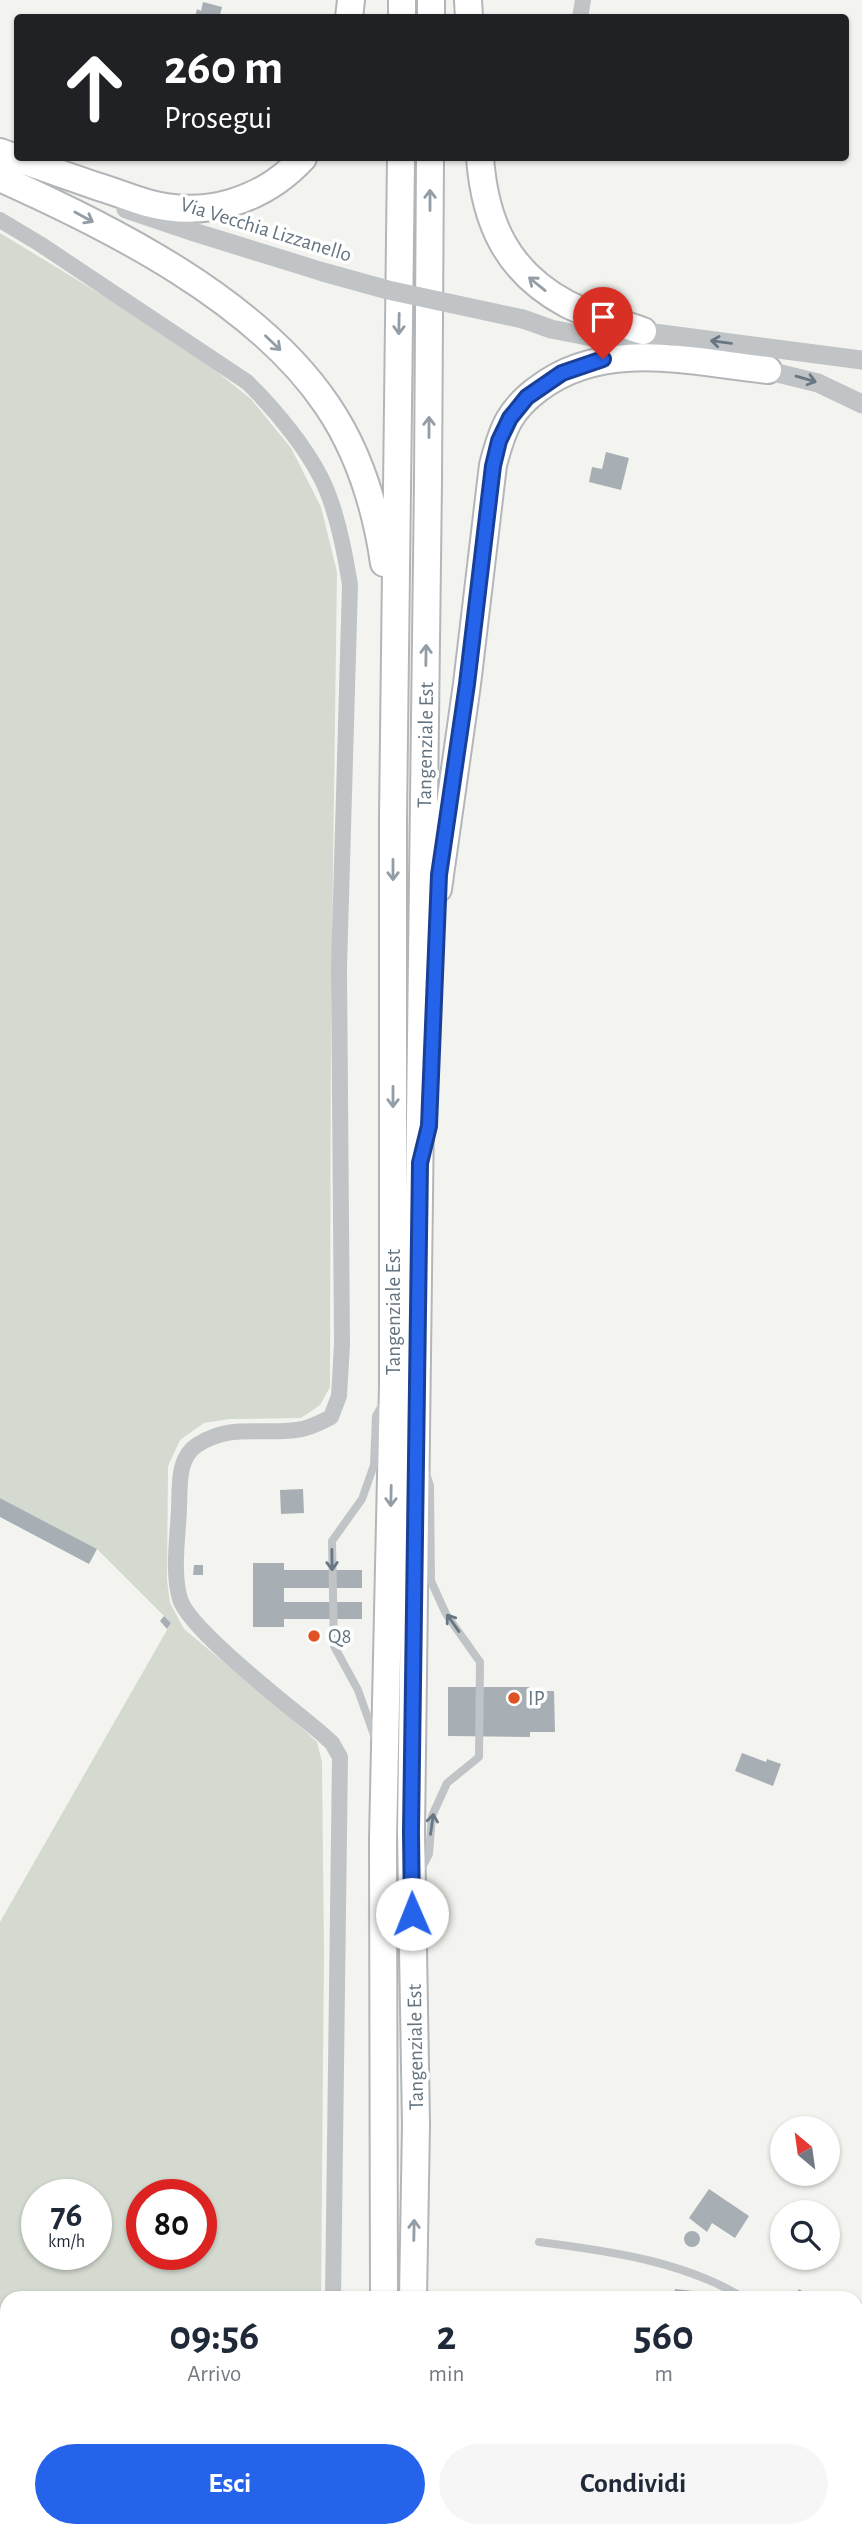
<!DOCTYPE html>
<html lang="it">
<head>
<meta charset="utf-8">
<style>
	body { margin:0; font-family:"Alegreya Sans",sans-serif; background:#f6f6f7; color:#1f2937; height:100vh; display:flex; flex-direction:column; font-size:26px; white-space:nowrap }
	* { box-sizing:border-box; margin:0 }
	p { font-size:23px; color:#747a83 }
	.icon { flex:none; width:38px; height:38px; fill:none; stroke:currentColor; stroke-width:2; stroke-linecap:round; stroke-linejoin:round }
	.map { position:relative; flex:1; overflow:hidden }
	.sheet { position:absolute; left:0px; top:2291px; width:863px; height:247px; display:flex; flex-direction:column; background:#fff; border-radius:21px 21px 0 0; box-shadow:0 2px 5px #0004 }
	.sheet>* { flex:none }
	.hud { position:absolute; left:14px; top:14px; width:835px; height:147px; border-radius:7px; box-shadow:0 2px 5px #0004; background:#202124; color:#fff; overflow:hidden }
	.needle { width:46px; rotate:331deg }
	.fabs { position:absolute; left:770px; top:2116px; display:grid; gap:14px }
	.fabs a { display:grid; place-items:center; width:70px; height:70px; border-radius:50%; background:#fff; box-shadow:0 2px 5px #0004; font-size:35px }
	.speed { position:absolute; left:21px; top:2179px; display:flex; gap:14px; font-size:35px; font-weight:700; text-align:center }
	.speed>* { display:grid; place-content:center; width:91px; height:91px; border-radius:50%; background:#fff; box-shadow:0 2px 5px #0004; line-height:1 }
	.speed small { font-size:18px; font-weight:400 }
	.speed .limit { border:10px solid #d22; background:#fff; color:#111 }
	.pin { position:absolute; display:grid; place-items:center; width:60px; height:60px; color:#fff; margin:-72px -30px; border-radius:50% 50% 50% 0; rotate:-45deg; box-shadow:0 0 7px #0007 }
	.pin .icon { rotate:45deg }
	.me { position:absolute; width:77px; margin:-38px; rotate:359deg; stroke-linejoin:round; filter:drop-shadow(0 0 5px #0008) }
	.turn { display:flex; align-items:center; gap:24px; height:147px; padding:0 35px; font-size:32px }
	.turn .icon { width:91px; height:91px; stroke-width:2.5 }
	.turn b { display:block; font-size:49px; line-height:60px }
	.eta { display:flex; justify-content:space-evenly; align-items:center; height:119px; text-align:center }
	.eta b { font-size:42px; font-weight:600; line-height:49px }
	.cta { display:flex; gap:14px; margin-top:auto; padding:14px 35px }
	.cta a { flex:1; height:80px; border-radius:42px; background:#2563eb; color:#fff; font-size:28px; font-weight:600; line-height:80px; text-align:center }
	.cta a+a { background:#f6f6f7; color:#1f2937 }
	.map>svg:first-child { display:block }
</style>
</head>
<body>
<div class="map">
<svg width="862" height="2537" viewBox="0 0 862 2537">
	<rect width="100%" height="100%" fill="#f3f4ef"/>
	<path fill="#d4dad0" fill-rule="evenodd" d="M 0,233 L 181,343 L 251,399 L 291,448 L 321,507 L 337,572 L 331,1021 L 330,1387 L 320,1405 L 301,1418 L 230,1419 L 204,1423 L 180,1440 L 168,1466 L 167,1580 L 170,1603 L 184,1629 L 293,1720 L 317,1742 L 322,1762 L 324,1952 L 321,2298 L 7,2298 L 7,2530 L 320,2530 L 320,2537 L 0,2537 L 0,1922 L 171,1623 L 97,1549 L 0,1498 ZM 37,2194 L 96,2194 L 96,2254 L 37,2254 ZM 142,2194 L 201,2194 L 201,2254 L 142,2254 Z"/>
	<path fill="#a7afb4" d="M 203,2 L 222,7 L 220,15 L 225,18 L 195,18 L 197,9 L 201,11 Z
		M 606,452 L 629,458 L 621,490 L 589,482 L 592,467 L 602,469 Z
		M 303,1489 L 304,1513 L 281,1514 L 280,1490 Z
		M 0,1498 L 97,1549 L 89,1564 L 0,1517 Z
		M 253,1563 L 284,1563 L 284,1570 L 362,1570 L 362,1588 L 284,1588 L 284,1602 L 362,1602 L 362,1619 L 284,1619 L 284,1627 L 253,1627 Z
		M 194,1565 L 203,1565 L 203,1575 L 193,1575 Z
		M 164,1616 L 171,1623 L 167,1629 L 160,1621 Z
		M 448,1687 L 530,1687 L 530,1691 L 554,1691 L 555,1732 L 530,1732 L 530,1737 L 448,1736 Z
		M 742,1753 L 766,1762 L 767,1759 L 781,1764 L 773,1786 L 735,1771 Z
		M 709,2189 L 749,2216 L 735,2238 L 712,2223 L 707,2232 L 689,2218 Z
		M684 2239a8 8 0 1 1 16 0a8 8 0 1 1-16 0Z
		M 675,2289 L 710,2293 L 710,2298 L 674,2298 Z
		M 799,2289 L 813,2298 L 794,2298 Z
		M 677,2530 L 730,2530 L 725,2537 L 686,2537 Z"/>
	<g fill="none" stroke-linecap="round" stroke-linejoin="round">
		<defs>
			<path id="trunk" d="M 468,0 L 469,18
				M 349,18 L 351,0
				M 402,18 L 402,0
				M 431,18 L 431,0
				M 0,152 C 32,164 64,175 96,186 C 113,191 130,198 147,203 C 205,219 263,201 303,158
				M 480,158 C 485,223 507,272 567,304 C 590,316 618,322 643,331
				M 0,178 C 112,228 257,301 327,405 C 359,452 376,508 384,563
				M 438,889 L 467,684 L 493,465 C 497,450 501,434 509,420 C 516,408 527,397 538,389 C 604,338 692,362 768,370
				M 384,2298 L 383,1839 L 393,1386 L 393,818 L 401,158
				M 413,2298 L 416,2125 L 411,1832 L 428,482 L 430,158
				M 383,2537 L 383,2530
				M 408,2537 L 408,2530"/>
		</defs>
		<use href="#trunk" stroke="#b3b6b9" stroke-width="30"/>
		<path stroke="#c1c4c7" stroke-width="8" d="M 374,1735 L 358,1690 L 334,1646 L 332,1541 L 362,1499 L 374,1465 L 376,1416 L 383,1404
			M 421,1869 L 429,1854 L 432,1816 L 447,1783 L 479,1757 L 480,1662 L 446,1614 L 431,1581 L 430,1486 L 426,1473
			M 539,2242 C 609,2251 683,2261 744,2298
			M 856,2402 L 862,2408"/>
		<path stroke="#c1c4c7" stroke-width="16" d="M 580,18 L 583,0
			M 0,220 L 40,244 L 247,382 C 276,410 312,454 327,491 C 339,521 345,553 350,585 L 339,968 L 342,1344 L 339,1396 L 331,1417 C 320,1423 308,1429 296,1430 C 259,1435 232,1423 197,1445 C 177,1458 180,1487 179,1508 C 178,1537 172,1571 180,1599 C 189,1630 293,1709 322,1734 L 332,1743 L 340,1757 L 333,2298
			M 331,2537 L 331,2530"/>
		<path stroke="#c1c4c7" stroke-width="19" d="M 126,209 L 197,233 L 323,272
			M 523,319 L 551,329 L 659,350
			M 631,330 L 862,360
			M 757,368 L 818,383 L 862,404"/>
		<use href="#trunk" stroke="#fff" stroke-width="26"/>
		<path stroke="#c1c4c7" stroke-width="19" d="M 323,272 L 388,290 L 523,319"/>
	</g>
	<defs><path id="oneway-shaft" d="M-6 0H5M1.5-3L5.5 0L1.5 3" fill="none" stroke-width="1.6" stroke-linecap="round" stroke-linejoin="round" transform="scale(1.75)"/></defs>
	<g stroke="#929da6">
		<use href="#oneway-shaft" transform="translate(430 200) rotate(-90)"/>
		<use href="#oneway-shaft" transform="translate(84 217) rotate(29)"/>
		<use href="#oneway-shaft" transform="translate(537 284) rotate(-141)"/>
		<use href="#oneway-shaft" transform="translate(399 324) rotate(91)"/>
		<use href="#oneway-shaft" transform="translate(273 343) rotate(44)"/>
		<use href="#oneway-shaft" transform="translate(429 427) rotate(-90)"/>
		<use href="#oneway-shaft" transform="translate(426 655) rotate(-89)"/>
		<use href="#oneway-shaft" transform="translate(393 870) rotate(90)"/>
		<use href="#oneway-shaft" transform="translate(393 1097) rotate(90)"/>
		<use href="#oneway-shaft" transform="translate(391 1496) rotate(91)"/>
		<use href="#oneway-shaft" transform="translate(414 2230) rotate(-89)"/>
	</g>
	<g stroke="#687784">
		<use href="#oneway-shaft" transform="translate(721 342) rotate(-172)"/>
		<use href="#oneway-shaft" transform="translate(806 379) rotate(16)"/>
		<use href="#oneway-shaft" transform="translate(332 1560) rotate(89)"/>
		<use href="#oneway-shaft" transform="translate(453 1623) rotate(-125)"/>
		<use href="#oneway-shaft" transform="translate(432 1824) rotate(-82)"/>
	</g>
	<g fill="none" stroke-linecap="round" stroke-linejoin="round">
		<defs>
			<path id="route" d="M 412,1914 L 411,1832 L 420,1163 L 429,1126 L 439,875 L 467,684 L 493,466 L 499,441 L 510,418 L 527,397 L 562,373 L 603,359"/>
		</defs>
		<use href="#route" stroke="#184099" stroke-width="18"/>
		<use href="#route" stroke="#2563eb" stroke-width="12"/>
	</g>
	<g fill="#df5224" stroke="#fff" stroke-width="2.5">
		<circle cx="314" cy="1636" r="7"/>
		<circle cx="514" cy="1698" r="7"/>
	</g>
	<g text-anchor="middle" stroke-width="7" stroke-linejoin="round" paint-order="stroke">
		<g font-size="21" fill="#637380" stroke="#fff">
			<text transform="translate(266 229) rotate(17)" y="7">Via Vecchia Lizzanello</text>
			<text transform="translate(425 745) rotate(-89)" y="7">Tangenziale Est</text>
			<text transform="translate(393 1312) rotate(-90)" y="7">Tangenziale Est</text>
			<text transform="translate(415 2047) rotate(-91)" y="7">Tangenziale Est</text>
		</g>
		<g font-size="21" fill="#637380" stroke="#fff" text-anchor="start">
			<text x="328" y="1643">Q8</text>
			<text x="528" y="1705">IP</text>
		</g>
	</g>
</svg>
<div class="fabs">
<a><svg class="needle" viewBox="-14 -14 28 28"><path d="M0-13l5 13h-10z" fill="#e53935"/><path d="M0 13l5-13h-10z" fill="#747a83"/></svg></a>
<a><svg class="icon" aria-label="search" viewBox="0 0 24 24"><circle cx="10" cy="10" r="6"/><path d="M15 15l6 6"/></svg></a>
</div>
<div class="speed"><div>76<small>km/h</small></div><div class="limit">80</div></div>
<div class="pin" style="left:603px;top:359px;background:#d93025"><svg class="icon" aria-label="arrive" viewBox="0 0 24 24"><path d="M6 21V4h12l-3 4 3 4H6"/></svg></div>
<svg class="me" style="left:412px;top:1914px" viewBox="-20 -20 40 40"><circle r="19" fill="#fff"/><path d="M0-13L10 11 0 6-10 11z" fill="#2563eb"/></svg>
<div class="hud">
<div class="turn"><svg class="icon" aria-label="ahead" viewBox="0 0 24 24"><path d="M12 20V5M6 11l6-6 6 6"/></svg><div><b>260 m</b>Prosegui</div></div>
</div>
<section class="sheet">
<div class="eta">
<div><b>09:56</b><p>Arrivo</p></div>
<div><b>2</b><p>min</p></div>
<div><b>560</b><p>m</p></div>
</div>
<div class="cta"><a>Esci</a><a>Condividi</a></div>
</section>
</div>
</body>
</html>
